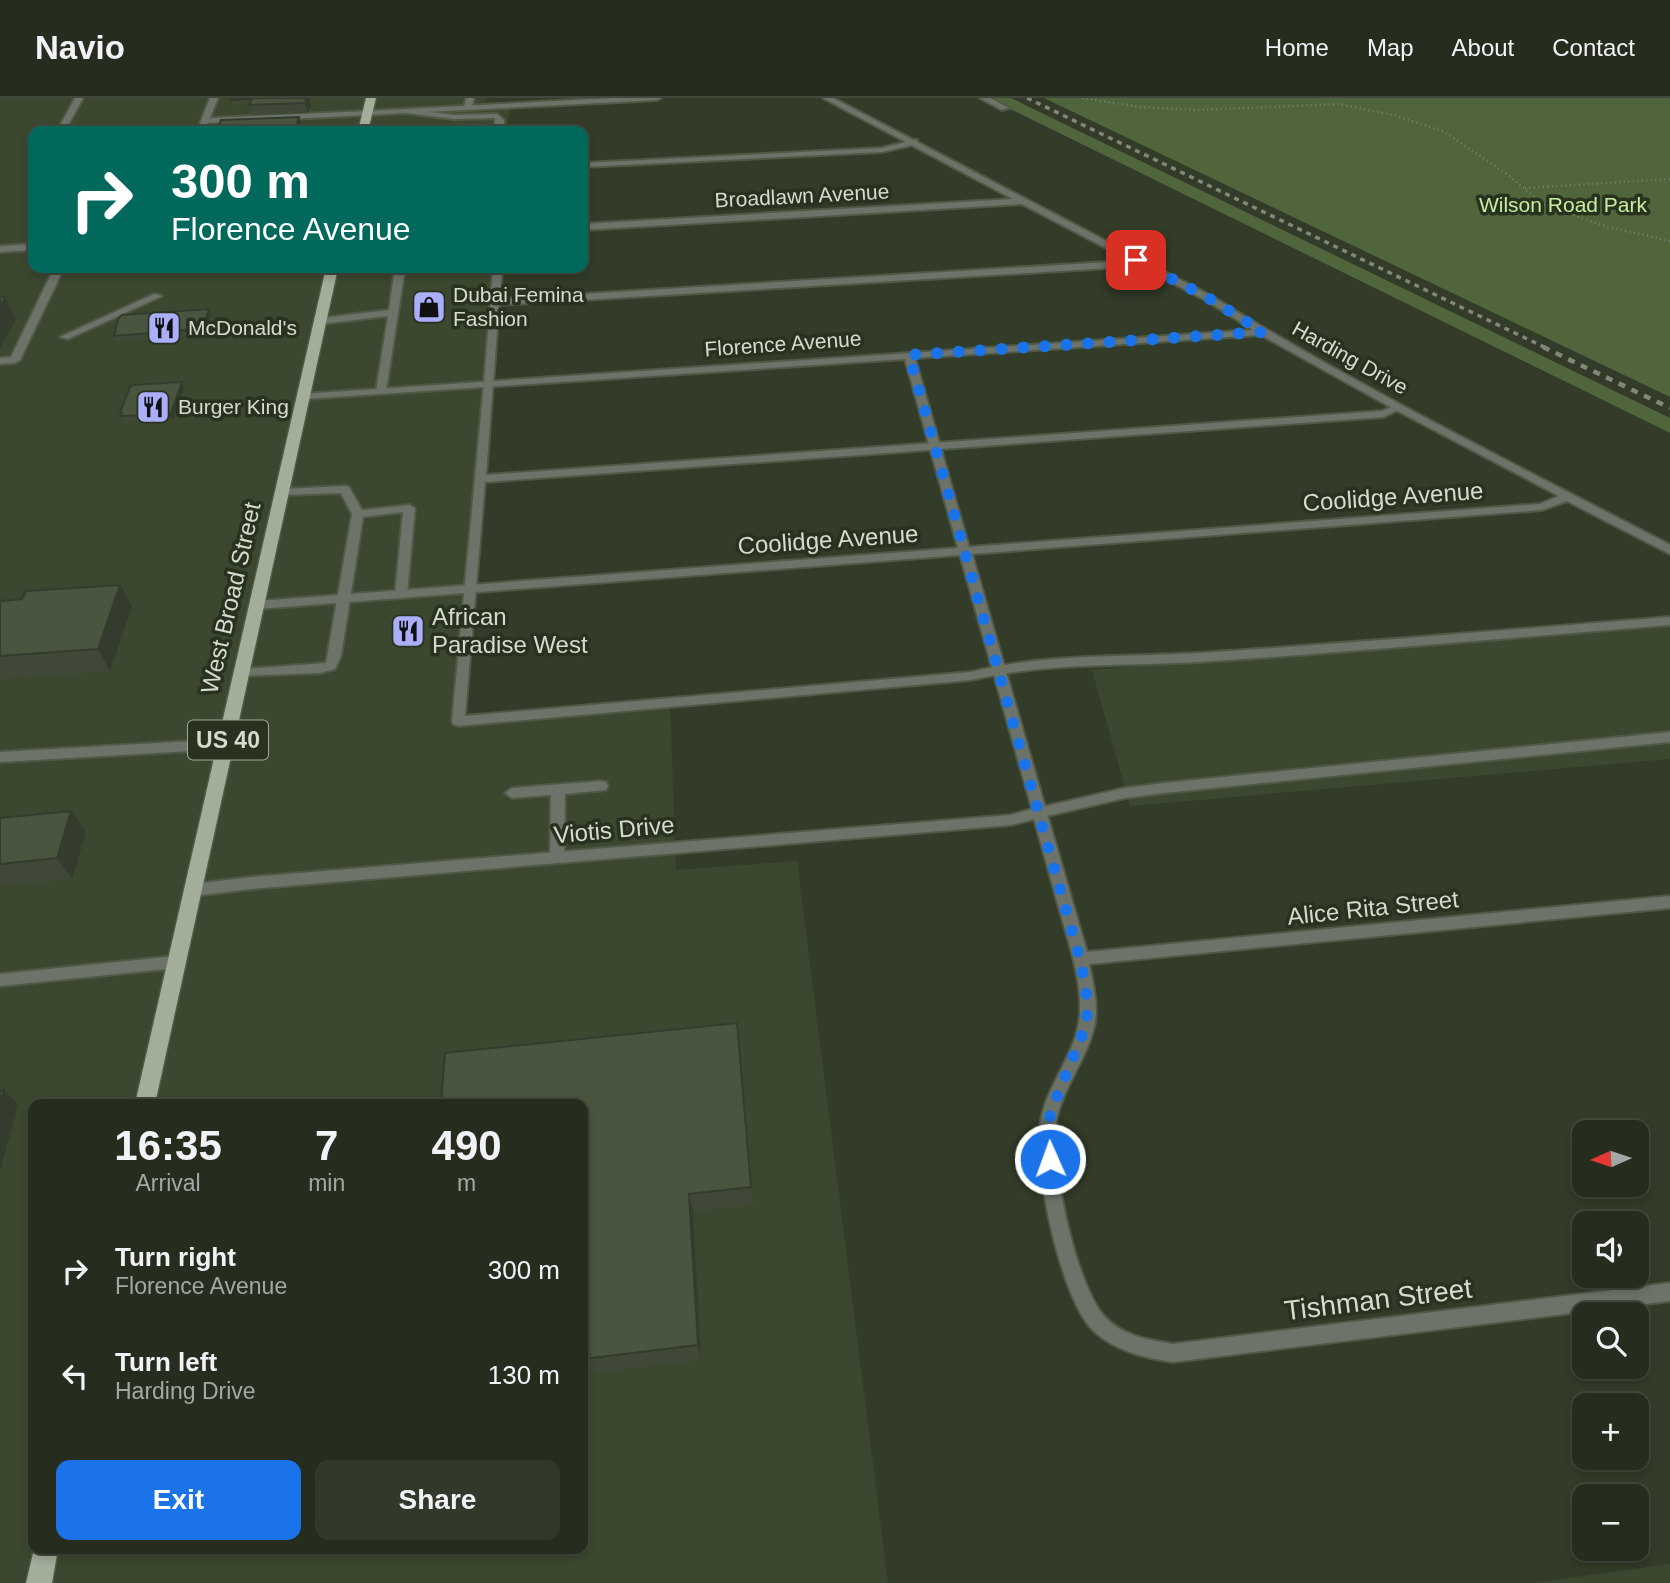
<!DOCTYPE html>
<html lang="en">
<head>
<meta charset="utf-8">
<style>
	body { margin:0; font-family:Helvetica,sans-serif; background:#32392b; color:#f1f3f6; height:100vh; display:flex; flex-direction:column; font-size:26px; white-space:nowrap }
	* { box-sizing:border-box; margin:0 }
	p { font-size:23px; color:#a4a8a4 }
	.icon { flex:none; width:38px; height:38px; fill:none; stroke:currentColor; stroke-width:2; stroke-linecap:round; stroke-linejoin:round }
	.map { position:relative; flex:1; overflow:hidden }
	.sheet { position:absolute; left:28px; top:1001px; width:560px; height:455px; display:flex; flex-direction:column; background:#262d1e; border-radius:14px; box-shadow:0 4px 10px #0003,0 0 0 2px #42493c }
	.sheet>* { flex:none }
	.top-card { position:absolute; left:28px; top:28px; width:560px; height:147px; border-radius:14px; box-shadow:0 4px 10px #0003,0 0 0 2px #42493c; background:#00695c; color:#fff; overflow:hidden }
	.needle { width:46px; rotate:267deg }
	.buttons { position:absolute; left:1572px; top:1022px; display:grid; gap:14px }
	.buttons a { display:grid; place-items:center; width:77px; height:77px; border-radius:14px; background:#262d1e; box-shadow:0 4px 10px #0003,0 0 0 2px #42493c; font-size:35px }
	.pin { position:absolute; display:grid; place-items:center; width:60px; height:60px; color:#fff; margin:-30px; border-radius:14px; box-shadow:0 4px 10px #0006 }
	.me { position:absolute; width:77px; margin:-38px; rotate:358deg; stroke-linejoin:round; filter:drop-shadow(0 0 5px #0008) }
	.turn { display:flex; align-items:center; gap:24px; height:147px; padding:0 28px; font-size:32px }
	.turn .icon { width:91px; height:91px; stroke-width:2.5 }
	.turn b { display:block; font-size:49px; line-height:60px }
	.eta { display:flex; justify-content:space-evenly; align-items:center; height:119px; text-align:center }
	.eta b { font-size:42px; font-weight:800; line-height:49px }
	.button { display:flex; gap:14px; margin-top:auto; padding:14px 28px }
	.button a { flex:1; height:80px; border-radius:14px; background:#1a73e8; color:#fff; font-size:28px; font-weight:800; line-height:80px; text-align:center }
	.button a+a { background:#32392b; color:#f1f3f6 }
	ul { padding:0; list-style:none }
	li { display:flex; align-items:center; gap:21px; height:105px; padding:0 28px }
	li div { flex:1 }
	li b { display:block; font-size:26px }
	li em { font-style:normal }
	header { display:flex; align-items:center; gap:42px; box-sizing:border-box; height:98px; padding:0 35px; background:#262d1e; border-bottom:2px solid #42493c }
	header strong { font-size:33px }
	nav { display:flex; gap:38px; margin-inline-start:auto; font-size:24px }
	.map>svg:first-child { display:block }
</style>
</head>
<body>
<header>
<strong>Navio</strong>
<nav><a>Home</a><a>Map</a><a>About</a><a>Contact</a></nav>
</header>
<div class="map">
<svg width="1670" height="1485" viewBox="0 0 1670 1485">
	<rect width="100%" height="100%" fill="#323c28"/>
	<path fill="#3b482f" fill-rule="evenodd" d="M 0,0 L 487,0 L 484,5 L 510,4 L 507,33 L 33,33 L 33,170 L 497,170 L 461,621 L 670,603 L 676,772 L 797,763 L 888,1485 L 0,1485 ZM 33,1006 L 583,1006 L 583,1451 L 33,1451 Z
		M 1670,522 L 1670,661 L 1130,708 L 1092,572 Z
		M 1670,1466 L 1670,1485 L 1533,1485 Z"/>
	<path fill="#50653b" d="M 988,0 L 1011,0 L 1670,320 L 1670,335 Z
		M 1044,0 L 1670,0 L 1670,299 Z"/>
	<g fill="none" stroke-linecap="round" stroke-linejoin="round">
		<defs>
			<path id="service" d="M 210,0 L 218,0 L 210,20 L 368,13 L 372,15 L 368,17 L 208,25 L 205,33 L 197,33 Z
				M 466,0 L 474,0 L 471,12 L 464,10 Z
				M 980,0 L 990,0 L 1009,10 L 1002,12 Z
				M 409,11 L 454,17 L 497,16 L 504,22 L 503,33 L 495,33 L 495,20 L 454,21 L 406,15 L 406,11 Z
				M 914,42 L 917,42 L 917,46 L 882,54 L 583,69 L 583,65 L 882,50 Z
				M 33,146 L 33,152 L 0,154 L 0,148 Z
				M 1136,159 L 1139,160 L 1139,164 L 1126,169 L 499,207 L 486,377 L 1382,313 L 1398,306 L 1403,309 L 1384,319 L 485,384 L 465,618 L 971,574 C 1051,554 1133,560 1214,554 C 1366,544 1518,531 1670,519 L 1670,527 C 1518,539 1366,553 1214,563 C 1133,569 1051,563 971,582 L 458,628 L 453,626 L 452,623 L 484,285 L 493,170 L 502,170 L 500,201 L 1125,163 Z
				M 54,170 L 64,170 L 20,262 L 15,265 L 0,266 L 0,260 L 11,259 Z
				M 395,170 L 405,170 L 386,293 L 381,296 L 376,293 L 388,218 L 321,226 L 316,223 L 321,220 L 389,212 Z
				M 154,196 L 162,198 L 68,241 L 60,239 Z
				M 345,388 L 349,389 L 362,412 L 409,407 L 415,410 L 407,496 L 401,500 L 395,496 L 403,414 L 363,419 L 341,558 L 335,571 L 320,575 L 239,578 L 237,575 L 243,571 L 326,565 L 352,416 L 341,395 L 284,397 L 278,394 L 284,391 Z
				M 1670,634 L 1670,644 L 1164,695 L 1125,700 L 1038,720 L 1031,715 L 1038,710 L 1125,690 L 1164,685 Z
				M 227,641 L 234,646 L 227,651 L 0,664 L 0,654 Z
				M 601,683 L 606,684 L 608,688 L 606,692 L 565,696 L 564,760 L 562,764 L 552,764 L 550,760 L 551,697 L 512,700 L 505,695 L 512,690 Z
				M 176,858 L 181,860 L 184,864 L 181,868 L 176,870 L 0,888 L 0,876 Z"/>
			<path id="minor" d="M 75,0 L 83,0 L 65,33 L 57,33 Z
				M 612,0 L 661,0 L 657,2 L 368,17 L 364,15 L 368,13 Z
				M 823,0 L 833,0 L 1213,199 C 1360,290 1517,367 1670,447 L 1670,456 L 1567,403 L 1542,412 L 972,456 L 1087,854 L 1670,798 L 1670,810 L 1089,866 C 1093,885 1098,905 1095,925 C 1088,959 1065,986 1057,1019 C 1048,1060 1076,1189 1105,1219 C 1123,1238 1148,1242 1173,1246 L 1670,1185 L 1670,1203 L 1173,1264 C 1145,1260 1116,1253 1095,1234 C 1061,1205 1032,1065 1041,1022 C 1048,983 1080,952 1080,912 C 1081,882 1071,852 1063,824 C 1053,790 1044,755 1034,721 L 1011,727 L 251,791 L 194,798 L 189,796 L 187,792 L 189,788 L 194,786 L 251,779 L 1011,717 L 1032,711 L 960,457 L 258,511 L 252,507 L 258,503 L 958,450 L 905,261 L 305,301 L 301,300 L 301,296 L 1253,232 L 1207,203 L 1022,106 L 583,132 L 583,126 L 1013,101 ZM 1261,237 L 1394,311 L 1559,398 L 1540,406 L 969,449 L 915,260 Z"/>
			<path id="primary" d="M 366,0 L 376,0 L 368,33 L 358,33 Z
				M 326,170 L 338,170 L 155,1006 L 135,1006 Z
				M 34,1451 L 58,1451 L 52,1485 L 26,1485 Z"/>
		</defs>
		<use href="#service" stroke="#4f5946" stroke-width="4"/>
		<use href="#minor" stroke="#4f5946" stroke-width="4"/>
		<use href="#primary" stroke="#4f5946" stroke-width="3"/>
		<path stroke="#7a8272" stroke-width="2.5" stroke-dasharray="1 3.5" stroke-linecap="butt" d="M 1082,0 L 1140,9 L 1198,12 L 1339,6 L 1393,17 L 1445,34 L 1508,77 L 1544,107 L 1608,129 L 1670,143
			M 1525,90 L 1670,81"/>
		<use href="#service" fill="#6e736a" fill-rule="evenodd"/>
		<use href="#minor" fill="#6e736a" fill-rule="evenodd"/>
		<use href="#primary" fill="#a2ad9a" fill-rule="evenodd"/>
		<path stroke="#808877" stroke-width="3.5" stroke-dasharray="5 5" stroke-linecap="butt" d="M 1027,0 L 1546,250"/>
		<path stroke="#808877" stroke-width="4.5" stroke-dasharray="7 7" stroke-linecap="butt" d="M 1543,249 L 1670,310"/>
	</g>
	<path fill="#404937" d="M 232,0 L 309,0 L 311,7 L 308,15 L 252,17 L 249,6 L 232,7 L 231,2 Z
		M 209,211 L 211,216 L 205,234 L 201,237 L 117,243 L 114,238 Z
		M 182,284 L 184,290 L 174,320 L 160,322 L 124,323 L 120,315 Z
		M 120,487 L 132,508 L 110,573 L 0,581 L 0,503 L 22,501 Z
		M 71,713 L 86,734 L 72,781 L 0,788 L 0,720 Z
		M 737,925 L 753,1107 L 693,1113 L 701,1262 L 583,1276 L 583,1006 Z"/>
	<path fill="#343c2d" d="M 307,0 L 309,0 L 311,7 L 308,15 L 305,5 Z
		M 299,19 L 303,33 L 294,33 Z
		M 5,200 L 16,221 L 0,250 L 0,209 Z
		M 209,211 L 211,216 L 205,234 L 201,237 L 199,231 Z
		M 182,284 L 184,290 L 174,320 L 160,322 L 158,317 Z
		M 120,487 L 132,508 L 110,573 L 98,551 Z
		M 71,713 L 86,734 L 72,781 L 57,760 Z
		M 4,992 L 18,1006 L 0,1074 L 0,1007 Z
		M 689,1096 L 693,1113 L 701,1262 L 698,1247 Z"/>
	<path fill="#4a5540" stroke="#343c2d" stroke-width="2" d="M 232,0 L 252,0 L 251,1 L 231,2 Z
		M 252,0 L 307,0 L 305,5 L 249,7 Z
		M 299,19 L 294,33 L 217,33 L 221,22 Z
		M 0,197 L 5,200 L 0,209 Z
		M 209,211 L 203,228 L 199,231 L 114,238 L 118,221 L 122,217 Z
		M 182,284 L 171,315 L 158,317 L 121,318 L 122,315 L 120,315 L 130,289 L 133,287 Z
		M 120,487 L 98,551 L 0,558 L 0,503 L 22,501 L 26,493 Z
		M 71,713 L 57,760 L 0,766 L 0,720 Z
		M 737,925 L 751,1089 L 689,1096 L 698,1247 L 583,1261 L 583,1006 L 441,1006 L 445,955 Z
		M 4,992 L 0,1007 L 0,993 Z"/>
	<g fill="none" stroke-linecap="round" stroke-linejoin="round">
		<path stroke="#1a73e8" stroke-width="12" stroke-dasharray="0 21.6" d="M 1050,1061 L 1047,1035 L 1051,1013 L 1087,925 L 1086,892 L 1080,862 L 909,257 L 1263,234 L 1210,201 L 1136,162"/>
	</g>
	<defs>
		<symbol id="shop-square" viewBox="-11 -11 22 22"><rect x="-9" y="-9" width="18" height="18" rx="4" fill="#abaffb" stroke="#28321f"/><path d="M-5-2.5h2.3a2.7 3.5 0 0 1 5.4 0H5L5.5 6h-11ZM-1.5-2.5h3a1.5 2.3 0 0 0-3 0Z" fill="#111"/></symbol>
		<symbol id="restaurant-square" viewBox="-11 -11 22 22"><rect x="-9" y="-9" width="18" height="18" rx="4" fill="#abaffb" stroke="#28321f"/><path d="M-5-6h1v4h1v-4h1v4h1v-4h1v5L-1.5 .5V6h-2V.5L-5-1ZM5-6V6H3V1.5H1.5Q1.5-4 5-6Z" fill="#111"/></symbol>
	</defs>
	<g fill-rule="evenodd">
		<use href="#shop-square" x="410" y="190" width="38" height="38"/>
		<use href="#restaurant-square" x="145" y="211" width="38" height="38"/>
		<use href="#restaurant-square" x="134" y="290" width="38" height="38"/>
		<use href="#restaurant-square" x="389" y="514" width="38" height="38"/>
	</g>
	<g text-anchor="middle" stroke-width="7" stroke-linejoin="round" paint-order="stroke">
		<g font-size="21" fill="#d5dbcf" stroke="#28321f">
			<text transform="translate(802 98) rotate(-3)" y="7">Broadlawn Avenue</text>
			<text transform="translate(783 246) rotate(-4)" y="7">Florence Avenue</text>
			<text transform="translate(1350 260) rotate(29)" y="7">Harding Drive</text>
		</g>
		<g font-size="21" fill="#c4ee9e" stroke="#28321f">
			<text x="1563" y="114">Wilson Road Park</text>
		</g>
		<g font-size="21" fill="#d5dbcf" stroke="#28321f" text-anchor="start">
			<text x="453" y="204">Dubai Femina<tspan x="453" dy="24">Fashion</tspan></text>
			<text x="188" y="237">McDonald's</text>
			<text x="178" y="316">Burger King</text>
		</g>
		<rect fill="#28321f" stroke="#a1a89a" stroke-width="2" x="188" y="622.5" width="80" height="39" rx="5"/>
		<g font-size="23" font-weight="bold" fill="#d5dbcf">
			<text x="228" y="650">US 40</text>
		</g>
		<g font-size="24" fill="#d5dbcf" stroke="#28321f">
			<text transform="translate(1393 399) rotate(-4)" y="8">Coolidge Avenue</text>
			<text transform="translate(828 442) rotate(-4)" y="8">Coolidge Avenue</text>
			<text transform="translate(231 500) rotate(-77)" y="8">West Broad Street</text>
			<text transform="translate(614 732) rotate(-5)" y="8">Viotis Drive</text>
			<text transform="translate(1373 810) rotate(-6)" y="8">Alice Rita Street</text>
		</g>
		<g font-size="24" fill="#d5dbcf" stroke="#28321f" text-anchor="start">
			<text x="432" y="527">African<tspan x="432" dy="28">Paradise West</tspan></text>
		</g>
		<g font-size="28" fill="#d5dbcf" stroke="#28321f">
			<text transform="translate(1378 1201) rotate(-7)" y="10">Tishman Street</text>
		</g>
	</g>
</svg>
<div class="buttons">
<a><svg class="needle" viewBox="-14 -14 28 28"><path d="M0-13l5 13h-10z" fill="#e53935"/><path d="M0 13l5-13h-10z" fill="#a4a8a4"/></svg></a>
<a><svg class="icon" aria-label="sound" viewBox="0 0 24 24"><path d="M4 9h4l5-4v14l-5-4H4zM17 9q2 3 0 6"/></svg></a>
<a><svg class="icon" aria-label="search" viewBox="0 0 24 24"><circle cx="10" cy="10" r="6"/><path d="M15 15l6 6"/></svg></a>
<a>+</a>
<a>−</a>
</div>
<div class="pin" style="left:1136px;top:162px;background:#d93025"><svg class="icon" aria-label="arrive" viewBox="0 0 24 24"><path d="M6 21V4h12l-3 4 3 4H6"/></svg></div>
<svg class="me" style="left:1050px;top:1061px" viewBox="-20 -20 40 40"><circle r="17" fill="#1a73e8" stroke="#fff" stroke-width="3"/><path d="M0-11L8 9 0 5-8 9z" fill="#fff"/></svg>
<div class="top-card">
<div class="turn"><svg class="icon" aria-label="right" viewBox="0 0 24 24"><path d="M7 20v-9h11M14 6l5 5-5 5"/></svg><div><b>300 m</b>Florence Avenue</div></div>
</div>
<section class="sheet">
<div class="eta">
<div><b>16:35</b><p>Arrival</p></div>
<div><b>7</b><p>min</p></div>
<div><b>490</b><p>m</p></div>
</div>
<ul>
<li><svg class="icon" aria-label="right" viewBox="0 0 24 24"><path d="M7 20v-9h11M14 6l5 5-5 5"/></svg><div><b>Turn right</b><p>Florence Avenue</p></div><em>300 m</em></li>
<li><svg class="icon" aria-label="left" viewBox="0 0 24 24"><path d="M17 20v-9H6M10 6l-5 5 5 5"/></svg><div><b>Turn left</b><p>Harding Drive</p></div><em>130 m</em></li>
</ul>
<div class="button"><a>Exit</a><a>Share</a></div>
</section>
</div>
</body>
</html>
